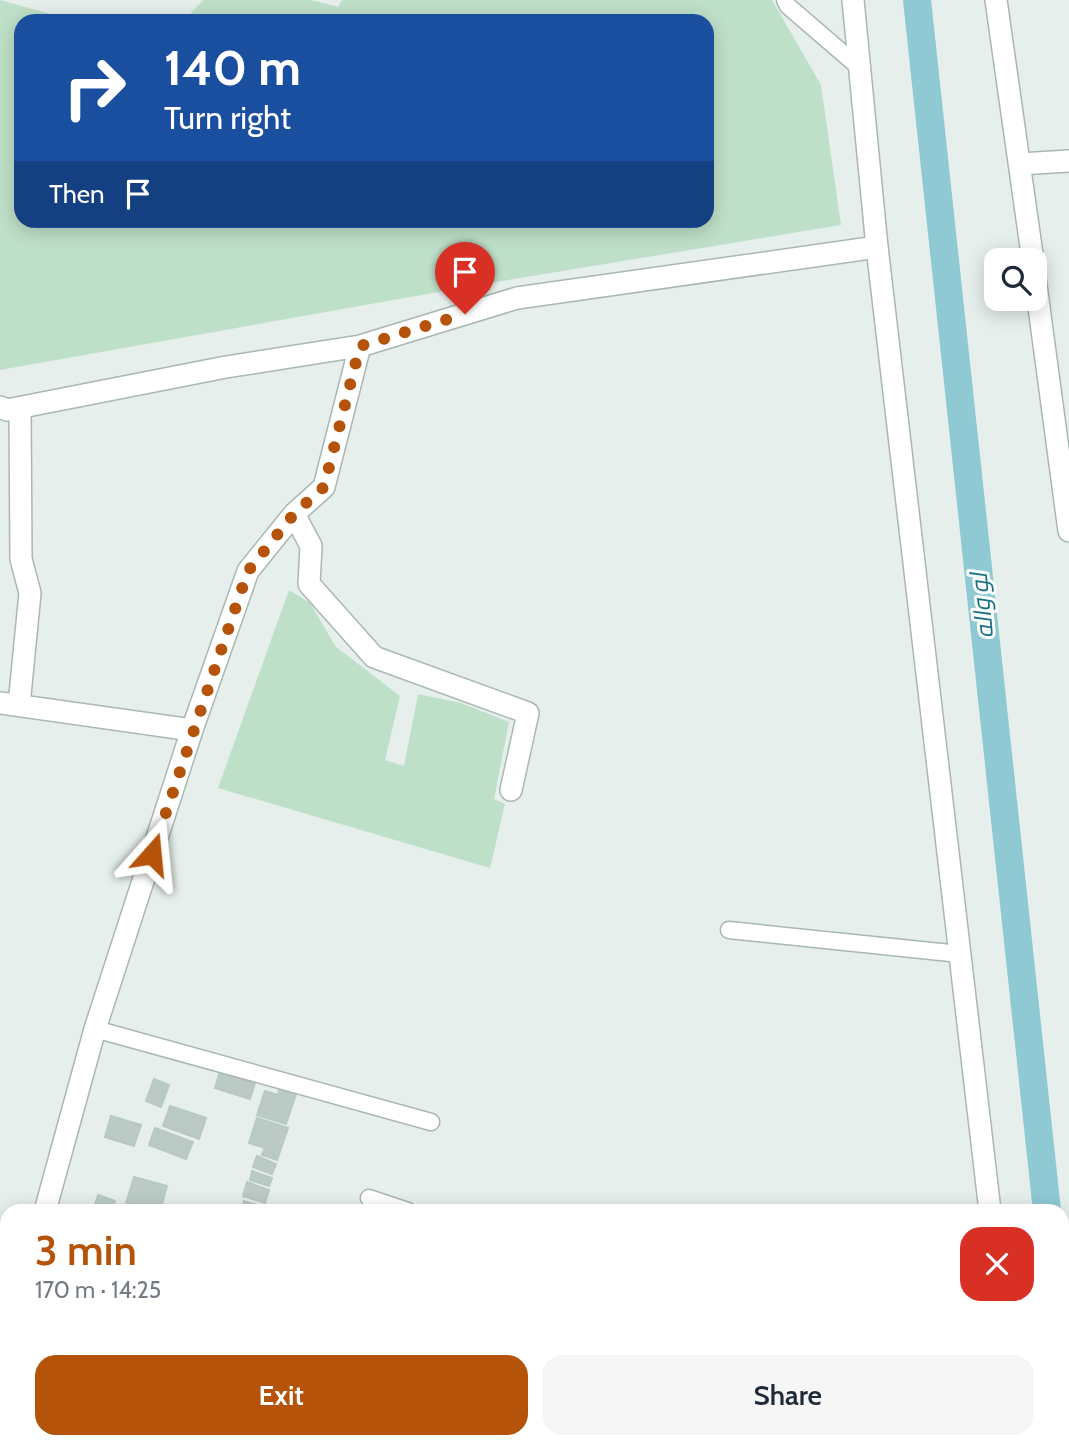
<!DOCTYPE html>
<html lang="en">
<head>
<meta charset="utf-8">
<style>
	body { margin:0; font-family:Cabin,Cairo,sans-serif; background:#f6f6f7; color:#1f2937; height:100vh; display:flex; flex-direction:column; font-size:26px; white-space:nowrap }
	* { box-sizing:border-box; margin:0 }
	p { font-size:23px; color:#747a83 }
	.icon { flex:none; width:38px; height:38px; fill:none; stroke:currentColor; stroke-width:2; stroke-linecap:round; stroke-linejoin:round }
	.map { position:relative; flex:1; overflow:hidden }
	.side { position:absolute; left:0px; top:1204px; width:1069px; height:245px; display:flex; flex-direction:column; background:#fff; border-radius:21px 21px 0 0; box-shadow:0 4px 18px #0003 }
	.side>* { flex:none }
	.hud { position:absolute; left:14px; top:14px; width:700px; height:214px; border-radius:21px; box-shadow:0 4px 18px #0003; background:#1a4fa0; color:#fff; overflow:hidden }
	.controls { position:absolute; left:984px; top:248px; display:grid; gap:14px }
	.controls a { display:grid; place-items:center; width:63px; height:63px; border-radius:14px; background:#fff; box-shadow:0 4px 18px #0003; font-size:35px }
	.pin { position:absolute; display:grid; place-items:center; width:60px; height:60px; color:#fff; margin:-72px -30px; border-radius:50% 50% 50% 0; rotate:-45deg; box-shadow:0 0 7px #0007 }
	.pin .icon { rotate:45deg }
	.me { position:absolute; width:77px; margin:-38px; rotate:18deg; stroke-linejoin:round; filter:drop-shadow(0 0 5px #0008) }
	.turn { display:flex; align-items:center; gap:24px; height:147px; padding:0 35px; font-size:32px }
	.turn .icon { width:91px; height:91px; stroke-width:2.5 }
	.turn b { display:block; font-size:49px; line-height:60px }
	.then { display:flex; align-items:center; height:66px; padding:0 35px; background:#0003; gap:14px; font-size:26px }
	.round { display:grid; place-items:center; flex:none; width:74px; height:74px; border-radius:21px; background:#f6f6f7 }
	.summary { display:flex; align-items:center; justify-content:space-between; height:119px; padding:0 35px }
	h1 { font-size:42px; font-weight:600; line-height:52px; color:#b45309 }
	.primary-button { display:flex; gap:14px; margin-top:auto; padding:14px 35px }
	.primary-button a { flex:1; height:80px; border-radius:21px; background:#b45309; color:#fff; font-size:28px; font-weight:600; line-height:80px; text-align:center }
	.primary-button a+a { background:#f6f6f7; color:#1f2937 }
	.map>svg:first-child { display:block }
</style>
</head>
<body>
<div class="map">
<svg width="1069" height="1449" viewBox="0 0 1069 1449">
	<rect width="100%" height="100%" fill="#e6efeb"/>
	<path fill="#bfe0c8" d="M 0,0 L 76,21 L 21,21 L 21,220 L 707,220 L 707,21 L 184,21 L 203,0 L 311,0 L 338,7 L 342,0 L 772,0 L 821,85 L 841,225 L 478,285 L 0,370 Z
		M 289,590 L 310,603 L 336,647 L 400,696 L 385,760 L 404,766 L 418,694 L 461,703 L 509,722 L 494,799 L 505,804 L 490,868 L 218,788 Z"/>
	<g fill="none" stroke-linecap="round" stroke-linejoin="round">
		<path stroke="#8ec9d4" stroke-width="28" d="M 917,0 L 1047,1211
			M 1062,1344 L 1069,1374
			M 690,1449 L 712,1442"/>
	</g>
	<path fill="#bbcac4" stroke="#b8c9c2" stroke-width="2" d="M 220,1071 L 255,1083 L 250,1099 L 215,1088 Z
		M 154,1079 L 169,1085 L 161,1107 L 146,1101 Z
		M 280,1085 L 297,1091 L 286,1124 L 257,1115 L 265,1091 L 278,1095 Z
		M 170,1106 L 206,1118 L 199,1139 L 163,1126 Z
		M 111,1116 L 141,1125 L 134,1146 L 105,1137 Z
		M 257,1118 L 288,1128 L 277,1160 L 262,1155 L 265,1148 L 249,1143 Z
		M 155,1128 L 193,1142 L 186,1159 L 149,1145 Z
		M 257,1156 L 276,1164 L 272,1174 L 253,1167 Z
		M 252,1171 L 272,1178 L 269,1186 L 250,1180 Z
		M 134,1177 L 167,1186 L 160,1211 L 126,1204 Z
		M 247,1182 L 269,1190 L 265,1203 L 243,1196 Z
		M 98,1195 L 115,1201 L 113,1210 L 115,1211 L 93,1211 Z
		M 244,1201 L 265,1207 L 264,1211 L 241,1211 Z"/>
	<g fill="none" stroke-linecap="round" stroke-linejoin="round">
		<defs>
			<path id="service" d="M 785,0 L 788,6 L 860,68
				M 729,930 L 960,954
				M 95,1029 L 431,1122
				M 369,1198 L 408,1211"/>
			<path id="minor" d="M 1020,164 L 1069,161
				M 0,407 L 7,410 L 226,367 L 360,346 L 517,298 L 877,247
				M 294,514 L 311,546 L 309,584 L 374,657 L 528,713 L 511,790
				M 0,703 L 192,730
				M 19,705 L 30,593 L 21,559 L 20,408
				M 45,1211 L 95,1029 L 192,730 L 248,571 L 294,514 L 324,487 L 360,346
				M 0,1372 L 7,1347"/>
			<path id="tertiary" d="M 853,0 L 877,247 L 990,1211
				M 996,0 L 1033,261
				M 1034,270 L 1069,531
				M 994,1442 L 994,1449"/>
		</defs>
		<use href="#service" stroke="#a8b8b2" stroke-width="19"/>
		<use href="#minor" stroke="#a8b8b2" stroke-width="24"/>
		<use href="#tertiary" stroke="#a8b8b2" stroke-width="24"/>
		<use href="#service" stroke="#fff" stroke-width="16"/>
		<use href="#minor" stroke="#fff" stroke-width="21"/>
		<use href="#tertiary" stroke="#fff" stroke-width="21"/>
	</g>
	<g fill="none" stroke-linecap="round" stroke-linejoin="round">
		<path stroke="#b45309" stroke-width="12" stroke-dasharray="0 21.6" d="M 152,854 L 248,571 L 294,514 L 324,487 L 360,346 L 465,314"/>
	</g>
	<g text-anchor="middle" stroke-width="6" stroke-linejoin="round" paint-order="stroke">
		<g font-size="24" font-style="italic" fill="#1c6f80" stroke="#f7fbf9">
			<text transform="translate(982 606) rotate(-96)" y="8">لو واله</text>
		</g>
	</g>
</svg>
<div class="controls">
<a><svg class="icon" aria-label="search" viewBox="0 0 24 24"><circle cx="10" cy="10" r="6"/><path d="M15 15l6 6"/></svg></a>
</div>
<div class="pin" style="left:465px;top:314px;background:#d93025"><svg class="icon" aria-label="arrive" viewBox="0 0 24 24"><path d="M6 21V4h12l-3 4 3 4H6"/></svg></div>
<svg class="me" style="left:152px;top:854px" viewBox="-20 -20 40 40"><path d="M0-17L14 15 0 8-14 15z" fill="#b45309" stroke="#fff" stroke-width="4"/></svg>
<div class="hud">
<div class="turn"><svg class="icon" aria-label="right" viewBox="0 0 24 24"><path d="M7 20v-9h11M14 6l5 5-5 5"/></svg><div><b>140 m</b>Turn right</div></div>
<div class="then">Then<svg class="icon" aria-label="arrive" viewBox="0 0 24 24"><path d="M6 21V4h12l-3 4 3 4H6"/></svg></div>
</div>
<section class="side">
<div class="summary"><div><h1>3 min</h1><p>170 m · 14:25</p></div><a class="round" style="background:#d93025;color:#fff"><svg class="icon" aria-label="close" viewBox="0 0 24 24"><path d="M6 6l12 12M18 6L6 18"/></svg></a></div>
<div class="primary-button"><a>Exit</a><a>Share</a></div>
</section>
</div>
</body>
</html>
